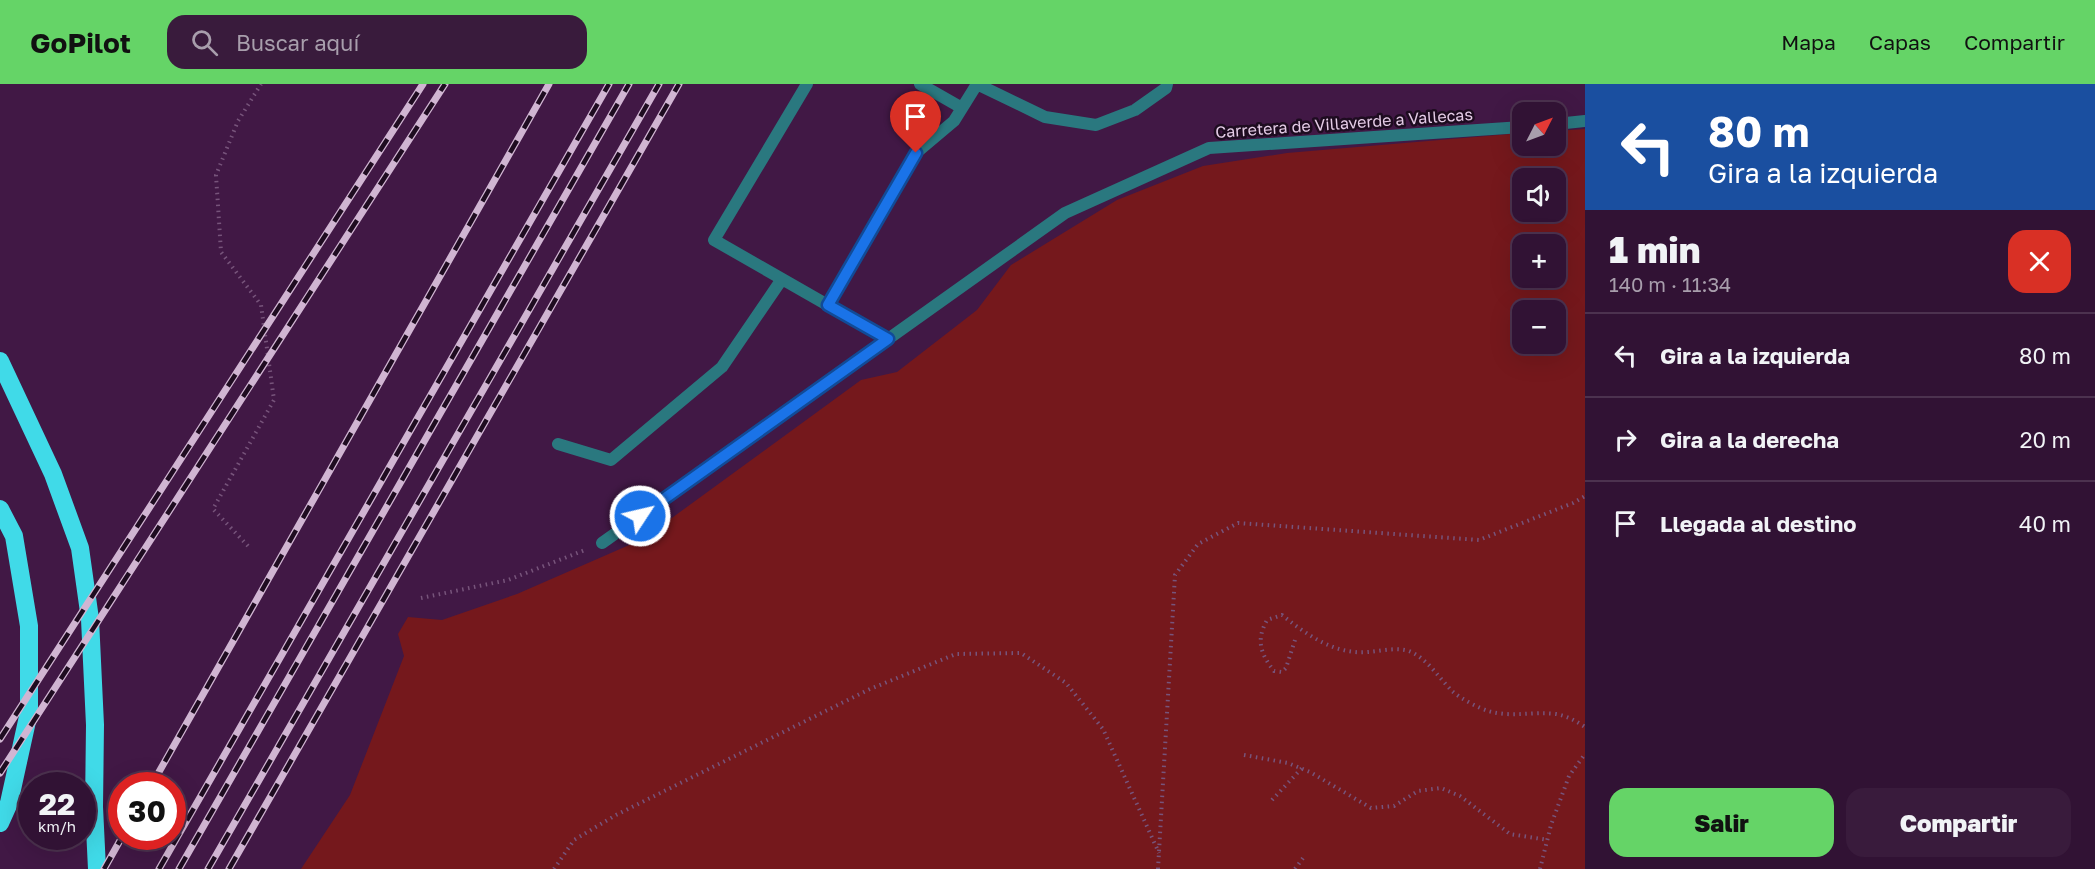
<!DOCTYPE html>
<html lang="es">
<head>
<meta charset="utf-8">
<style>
	body { margin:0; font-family:"Golos Text",sans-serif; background:#391b3c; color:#f1f3f6; height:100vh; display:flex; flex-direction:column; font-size:22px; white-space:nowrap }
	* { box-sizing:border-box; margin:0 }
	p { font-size:20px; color:#a89eac }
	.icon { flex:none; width:33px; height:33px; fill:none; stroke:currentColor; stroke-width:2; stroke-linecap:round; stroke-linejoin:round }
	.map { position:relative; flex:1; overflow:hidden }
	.side { display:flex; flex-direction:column; background:#311234; width:510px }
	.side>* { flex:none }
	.guide { background:#1a4fa0; color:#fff; overflow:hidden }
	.needle { width:39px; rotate:48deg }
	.fabs { position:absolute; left:1512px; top:18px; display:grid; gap:12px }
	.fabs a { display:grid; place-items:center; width:54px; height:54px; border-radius:12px; background:#311234; box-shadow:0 6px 24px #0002,0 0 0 2px #4c324f; font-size:30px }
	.speed { position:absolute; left:18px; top:688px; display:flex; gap:12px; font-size:30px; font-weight:700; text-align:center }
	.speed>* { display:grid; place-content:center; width:78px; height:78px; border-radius:50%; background:#311234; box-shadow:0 6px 24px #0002,0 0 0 2px #4c324f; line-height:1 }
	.speed small { font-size:15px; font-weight:400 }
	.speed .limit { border:9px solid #d22; background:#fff; color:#111 }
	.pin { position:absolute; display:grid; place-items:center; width:51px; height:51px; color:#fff; margin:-62px -26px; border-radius:50% 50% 50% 0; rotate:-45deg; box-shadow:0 0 6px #0007 }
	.pin .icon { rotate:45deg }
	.me { position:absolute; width:66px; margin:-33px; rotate:55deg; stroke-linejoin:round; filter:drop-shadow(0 0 4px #0008) }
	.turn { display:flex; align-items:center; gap:21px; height:126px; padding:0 24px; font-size:27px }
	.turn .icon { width:78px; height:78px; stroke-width:2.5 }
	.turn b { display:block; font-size:42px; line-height:51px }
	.round { display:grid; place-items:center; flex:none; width:63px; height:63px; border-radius:18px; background:#391b3c }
	.head { display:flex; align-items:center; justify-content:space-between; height:102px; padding:0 24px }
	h1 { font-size:36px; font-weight:800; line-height:45px }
	.cta { display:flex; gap:12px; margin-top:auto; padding:12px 24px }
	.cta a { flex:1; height:69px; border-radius:18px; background:#65d467; color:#111; font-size:24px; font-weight:800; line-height:69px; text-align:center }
	.cta a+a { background:#391b3c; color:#f1f3f6 }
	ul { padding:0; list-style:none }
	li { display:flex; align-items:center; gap:18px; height:84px; padding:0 24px; border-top:2px solid #4c324f }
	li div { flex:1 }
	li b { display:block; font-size:22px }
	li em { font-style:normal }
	header { display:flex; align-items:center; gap:36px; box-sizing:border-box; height:84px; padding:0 30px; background:#65d467; color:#111 }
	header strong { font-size:28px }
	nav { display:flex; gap:33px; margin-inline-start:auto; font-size:21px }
	.search { width:420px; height:54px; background:#391b3c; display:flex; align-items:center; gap:15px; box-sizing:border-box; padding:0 21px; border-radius:18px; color:#a89eac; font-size:22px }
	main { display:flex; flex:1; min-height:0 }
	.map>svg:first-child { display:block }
</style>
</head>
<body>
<header>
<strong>GoPilot</strong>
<div class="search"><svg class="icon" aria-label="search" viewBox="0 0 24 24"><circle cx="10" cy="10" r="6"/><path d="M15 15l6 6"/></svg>Buscar aquí</div>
<nav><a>Mapa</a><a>Capas</a><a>Compartir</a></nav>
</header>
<main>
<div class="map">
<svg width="1585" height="785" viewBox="0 0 1585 785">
	<rect width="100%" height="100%" fill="#411845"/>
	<path fill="#75181c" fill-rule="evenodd" d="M 1585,45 L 1585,785 L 301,785 L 350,711 L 404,572 L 398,550 L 408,533 L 442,536 L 517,510 L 643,455 L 861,296 L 897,288 L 977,226 L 1011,181 L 1117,116 L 1203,82 L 1287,69 L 1522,49 L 1522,62 L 1556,62 L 1556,47 ZM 1522,94 L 1556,94 L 1556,128 L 1522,128 ZM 1522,160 L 1556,160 L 1556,194 L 1522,194 ZM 1522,226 L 1556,226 L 1556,260 L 1522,260 Z"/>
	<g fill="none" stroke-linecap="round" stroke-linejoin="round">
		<path stroke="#77547b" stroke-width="4" stroke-dasharray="1.5 4.5" stroke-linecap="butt" d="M 248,462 L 213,425 L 274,316 L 261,221 L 221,168 L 216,91 L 238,37 L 261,0
			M 421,514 L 508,496 L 585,466
			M 1295,556 L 1286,584 L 1282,588 L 1274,587 C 1260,569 1256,556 1267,536 L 1282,531 C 1307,551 1335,571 1368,568 C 1381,567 1395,563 1409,567 C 1427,574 1439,594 1452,607 C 1461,615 1477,623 1488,627 C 1513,634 1532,627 1556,630 C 1567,632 1576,637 1585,643
			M 1244,671 L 1288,679 L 1310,688 L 1371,724 L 1394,722 L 1418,707 L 1441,704 L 1460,712 L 1510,750 L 1548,756
			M 1272,716 L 1302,684
			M 554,785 L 574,756 L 616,731 L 870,605 L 956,570 L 1021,569 L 1066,599 L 1103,645 L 1159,769
			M 1158,785 L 1175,491 L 1198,460 L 1238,439 L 1479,456 L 1573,419 L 1585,412
			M 1295,785 L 1303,774
			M 1540,785 L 1551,741 L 1569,692 L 1585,670"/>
		<path stroke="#2a787f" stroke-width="12" d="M 807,0 L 714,156 L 887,255
			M 920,0 L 962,24
			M 977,0 L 1045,33 L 1096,41 L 1135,26 L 1166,4 L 1167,0
			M 828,221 L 916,69 L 954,37 L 977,0
			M 558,360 L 611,376 L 722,283 L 782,195"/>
		<path stroke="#2a787f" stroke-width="12" d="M 1556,40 L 1585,37
			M 602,459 L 1065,129 L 1209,64 L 1522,43"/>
		<path stroke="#40dae8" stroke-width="18" d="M 0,277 L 53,390 L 80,464 L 90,535 L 95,641 L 94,723 L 97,785
			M 0,425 L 14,452 L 29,542 L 29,628 L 9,719 L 0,739"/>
		<defs>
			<path id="rail" d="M 0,655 L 423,0
				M 0,689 L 445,0
				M 151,702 L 549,0
				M 104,785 L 122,753
				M 159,785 L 609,0
				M 179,785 L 629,0
				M 208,785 L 659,0
				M 229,785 L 679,0"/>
		</defs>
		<use href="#rail" stroke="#d0b5d2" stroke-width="7"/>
		<use href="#rail" stroke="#1e0c20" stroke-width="4.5" stroke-dasharray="14" stroke-linecap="butt"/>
	</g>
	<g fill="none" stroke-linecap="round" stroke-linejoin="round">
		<defs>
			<path id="route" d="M 640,432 L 888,255 L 828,221 L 916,69"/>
		</defs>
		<use href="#route" stroke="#114b97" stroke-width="15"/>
		<use href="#route" stroke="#1a73e8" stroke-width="10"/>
	</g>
	<g text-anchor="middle" stroke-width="5" stroke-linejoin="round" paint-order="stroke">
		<g font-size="16" fill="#e5cce7" stroke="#1e0c20">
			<text transform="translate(1344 39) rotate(-4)" y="6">Carretera de Villaverde a Vallecas</text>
		</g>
	</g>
</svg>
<div class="fabs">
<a><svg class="needle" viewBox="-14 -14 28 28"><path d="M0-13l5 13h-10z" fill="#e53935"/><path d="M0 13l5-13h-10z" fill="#a89eac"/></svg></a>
<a><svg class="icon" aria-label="sound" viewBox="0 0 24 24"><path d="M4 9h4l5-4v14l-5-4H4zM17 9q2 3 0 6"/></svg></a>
<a>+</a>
<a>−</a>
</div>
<div class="speed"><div>22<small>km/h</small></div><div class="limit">30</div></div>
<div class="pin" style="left:916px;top:69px;background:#d93025"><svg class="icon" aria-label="arrive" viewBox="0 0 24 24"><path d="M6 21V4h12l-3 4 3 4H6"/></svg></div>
<svg class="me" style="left:640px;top:432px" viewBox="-20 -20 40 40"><circle r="17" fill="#1a73e8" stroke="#fff" stroke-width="3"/><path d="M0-11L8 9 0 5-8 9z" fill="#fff"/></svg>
</div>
<section class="side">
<div class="guide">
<div class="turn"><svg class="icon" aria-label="left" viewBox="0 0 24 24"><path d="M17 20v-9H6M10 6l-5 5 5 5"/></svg><div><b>80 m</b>Gira a la izquierda</div></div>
</div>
<div class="head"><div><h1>1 min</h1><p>140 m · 11:34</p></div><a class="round" style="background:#d93025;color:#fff"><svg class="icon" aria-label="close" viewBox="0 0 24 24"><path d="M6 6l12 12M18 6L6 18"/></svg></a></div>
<ul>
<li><svg class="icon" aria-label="left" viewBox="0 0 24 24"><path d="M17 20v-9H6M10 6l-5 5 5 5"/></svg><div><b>Gira a la izquierda</b></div><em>80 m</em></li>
<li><svg class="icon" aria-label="right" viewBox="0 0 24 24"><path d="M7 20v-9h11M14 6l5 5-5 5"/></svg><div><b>Gira a la derecha</b></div><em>20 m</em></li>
<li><svg class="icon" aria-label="arrive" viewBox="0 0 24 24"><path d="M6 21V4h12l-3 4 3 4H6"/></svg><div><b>Llegada al destino</b></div><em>40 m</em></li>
</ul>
<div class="cta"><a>Salir</a><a>Compartir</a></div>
</section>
</main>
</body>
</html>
